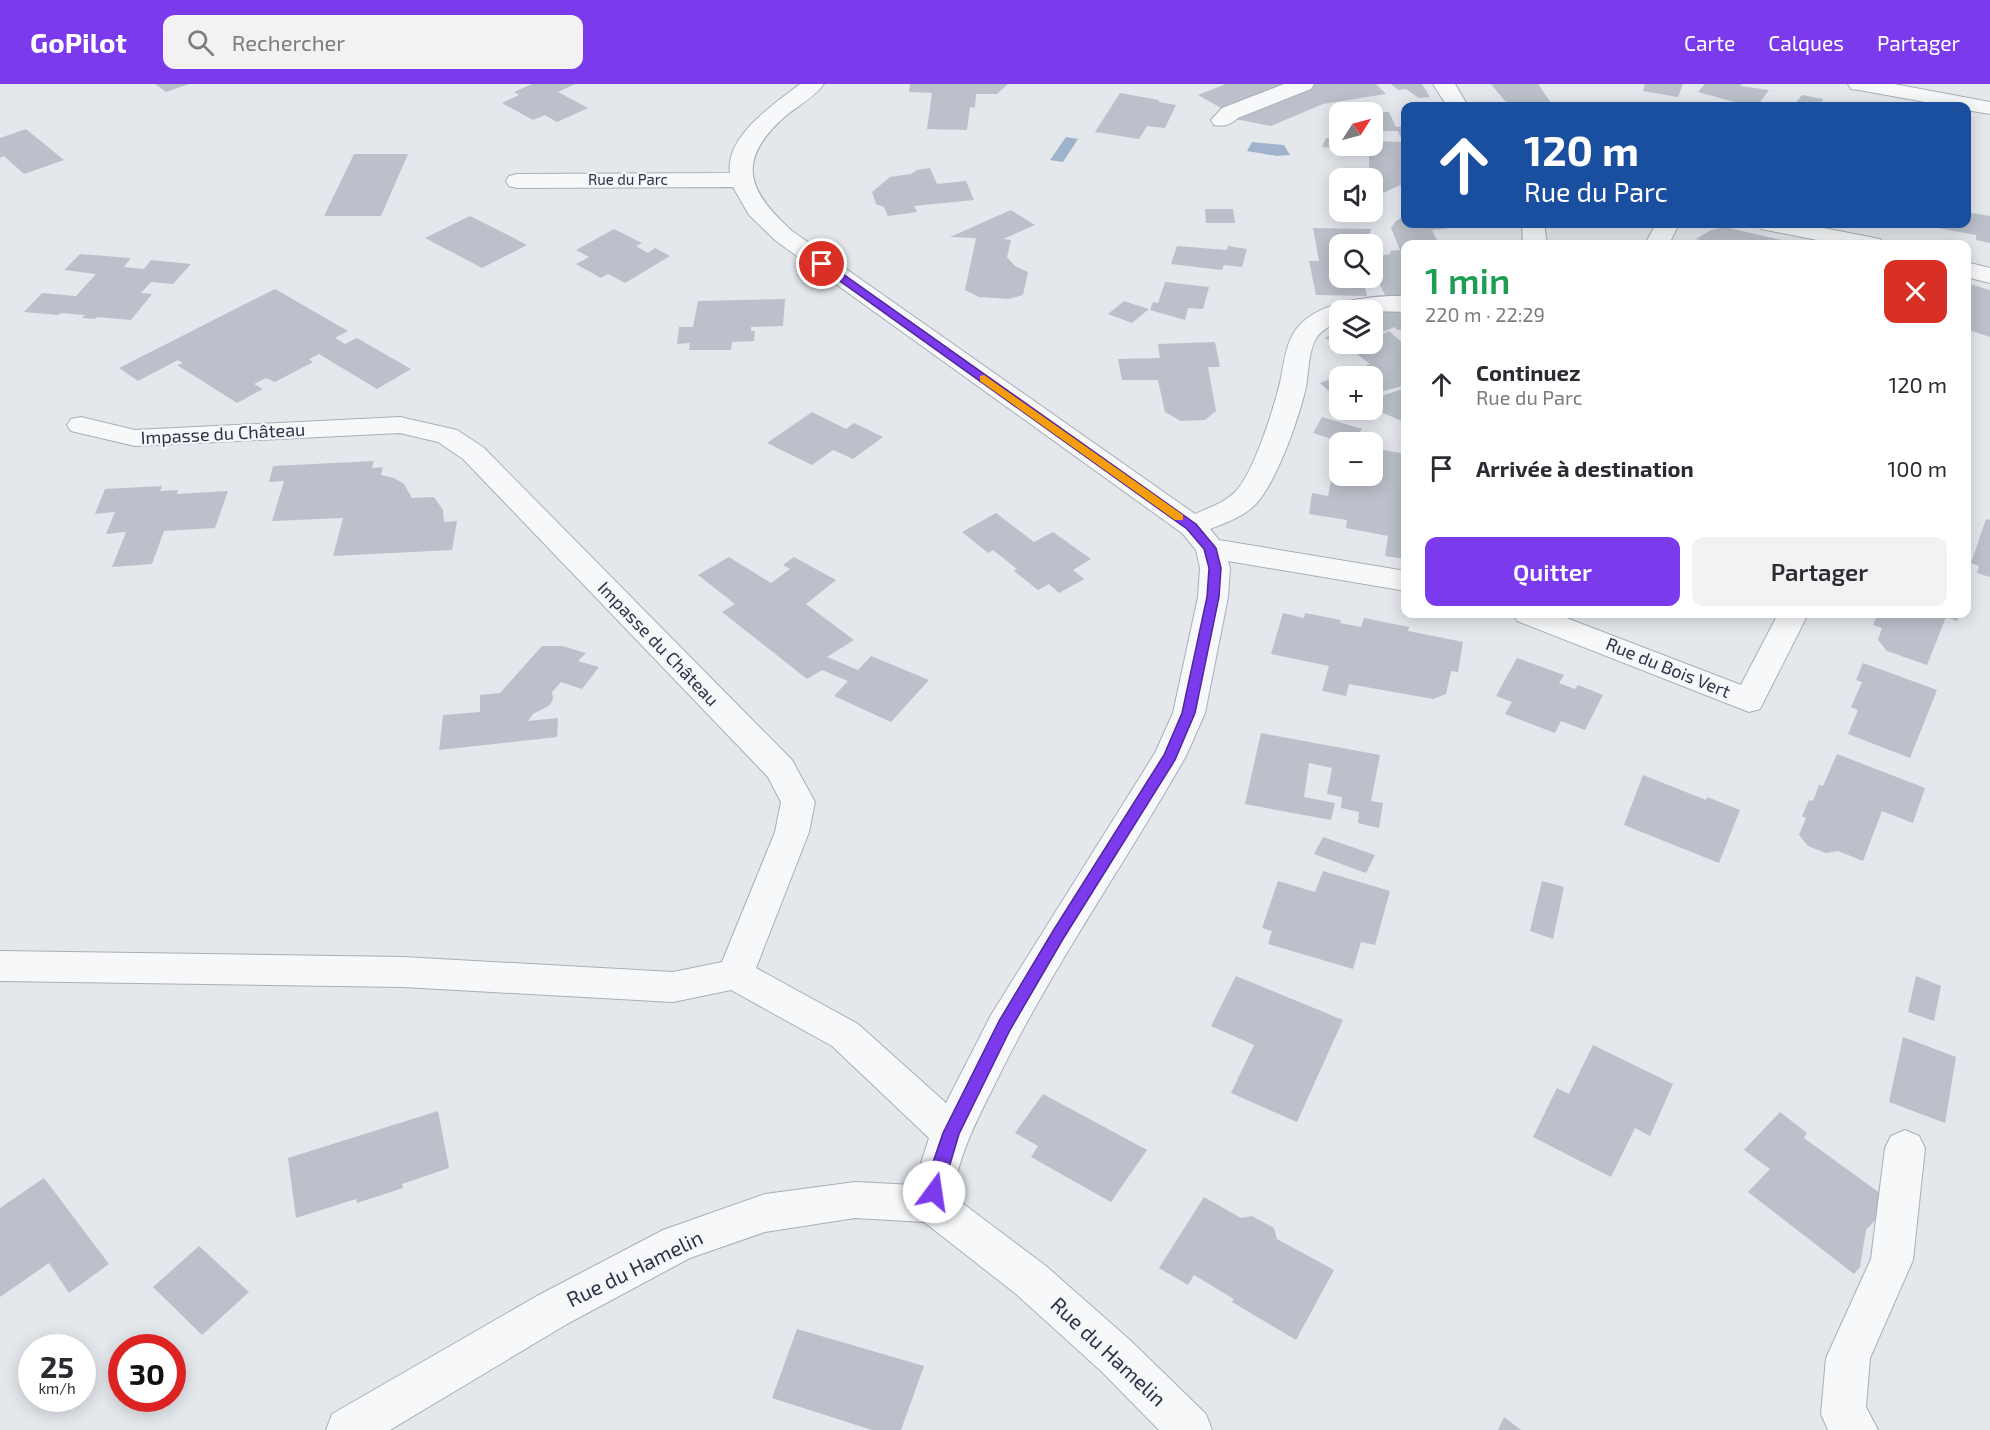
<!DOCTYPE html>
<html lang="fr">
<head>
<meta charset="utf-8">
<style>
	body { margin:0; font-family:"Exo 2",sans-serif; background:#f2f2f3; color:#2b2b33; height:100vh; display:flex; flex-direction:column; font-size:22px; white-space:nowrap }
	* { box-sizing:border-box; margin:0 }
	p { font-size:20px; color:#7c7c81 }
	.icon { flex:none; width:33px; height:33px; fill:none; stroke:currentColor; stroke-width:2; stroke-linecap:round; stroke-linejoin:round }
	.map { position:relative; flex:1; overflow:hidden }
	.panel { position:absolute; left:1401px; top:156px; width:570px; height:378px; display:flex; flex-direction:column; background:#fff; border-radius:12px; box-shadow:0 3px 15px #0003 }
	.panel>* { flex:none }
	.top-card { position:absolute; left:1401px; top:18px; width:570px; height:126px; border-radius:12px; box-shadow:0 3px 15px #0003; background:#1a4fa0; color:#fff; overflow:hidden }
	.needle { width:39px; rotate:54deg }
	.buttons { position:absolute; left:1329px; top:18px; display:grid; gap:12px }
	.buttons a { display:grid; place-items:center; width:54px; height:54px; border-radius:12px; background:#fff; box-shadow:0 3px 15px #0003; font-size:30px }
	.speed { position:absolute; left:18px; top:1250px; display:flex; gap:12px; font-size:30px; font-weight:700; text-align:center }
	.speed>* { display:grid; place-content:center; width:78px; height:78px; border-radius:50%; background:#fff; box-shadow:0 3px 15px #0003; line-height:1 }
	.speed small { font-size:15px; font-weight:400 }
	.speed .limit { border:9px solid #d22; background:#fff; color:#111 }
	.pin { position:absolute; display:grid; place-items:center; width:51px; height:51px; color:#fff; margin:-26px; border:3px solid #fff; border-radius:50%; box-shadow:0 2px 6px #0007 }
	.me { position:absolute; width:66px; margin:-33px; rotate:14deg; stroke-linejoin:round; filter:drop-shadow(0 0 4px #0008) }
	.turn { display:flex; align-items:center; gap:21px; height:126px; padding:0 24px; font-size:27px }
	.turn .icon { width:78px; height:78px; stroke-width:2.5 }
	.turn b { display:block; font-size:42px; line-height:51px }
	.round { display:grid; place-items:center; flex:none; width:63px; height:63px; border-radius:12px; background:#f2f2f3 }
	.summary { display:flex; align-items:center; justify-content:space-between; height:102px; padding:0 24px }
	h1 { font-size:36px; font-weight:600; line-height:45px; color:#1e9e55 }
	.button { display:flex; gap:12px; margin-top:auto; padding:12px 24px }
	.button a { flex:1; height:69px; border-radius:12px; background:#7c3aed; color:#fff; font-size:24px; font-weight:600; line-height:69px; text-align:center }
	.button a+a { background:#f2f2f3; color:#2b2b33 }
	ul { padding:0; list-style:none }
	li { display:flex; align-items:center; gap:18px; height:84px; padding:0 24px }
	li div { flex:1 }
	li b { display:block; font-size:22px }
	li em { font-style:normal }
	header { display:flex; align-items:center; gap:36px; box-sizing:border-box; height:84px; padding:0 30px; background:#7c3aed; color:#fff }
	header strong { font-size:28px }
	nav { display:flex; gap:33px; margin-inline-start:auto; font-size:21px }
	.search { width:420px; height:54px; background:#f2f2f3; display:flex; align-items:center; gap:15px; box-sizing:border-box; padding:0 21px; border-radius:12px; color:#7c7c81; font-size:22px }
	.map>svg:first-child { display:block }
</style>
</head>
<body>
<header>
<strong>GoPilot</strong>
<div class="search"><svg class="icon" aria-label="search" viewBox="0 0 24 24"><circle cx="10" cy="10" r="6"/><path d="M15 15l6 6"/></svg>Rechercher</div>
<nav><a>Carte</a><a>Calques</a><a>Partager</a></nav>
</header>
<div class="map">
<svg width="1990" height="1346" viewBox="0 0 1990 1346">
	<rect width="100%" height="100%" fill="#e4e7ec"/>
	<path fill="#9fb4cc" d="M 1066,53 L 1078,55 L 1063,78 L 1050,76 Z
		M 1252,58 L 1284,61 L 1290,71 L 1277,72 L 1247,67 Z"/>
	<path fill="#bbc0ca" d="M 155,0 L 189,0 L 166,8 Z
		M 532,0 L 575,0 L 558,8 L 588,24 L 557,38 L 545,31 L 533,36 L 502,19 L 519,11 L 514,8 Z
		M 910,0 L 1008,0 L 997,10 L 976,10 L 975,24 L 970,23 L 967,46 L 927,45 L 932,9 L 909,8 Z
		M 1226,0 L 1291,0 L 1223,25 L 1198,11 Z
		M 1312,0 L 1376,0 L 1386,10 L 1323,20 L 1271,42 L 1235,35 Z
		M 1391,0 L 1422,0 L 1430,13 L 1419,14 L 1406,5 L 1398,6 Z
		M 1491,0 L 1538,0 L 1553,22 L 1509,22 Z
		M 1645,0 L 1683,0 L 1678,13 L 1643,7 Z
		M 1705,0 L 1742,0 L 1740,2 L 1769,6 L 1757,22 L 1749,22 L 1698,8 Z
		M 1120,9 L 1159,16 L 1159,18 L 1176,21 L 1165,44 L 1147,42 L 1139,55 L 1095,48 Z
		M 1802,11 L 1823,15 L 1821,22 L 1793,22 Z
		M 1372,28 L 1389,28 L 1396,43 L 1406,42 L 1405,99 L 1372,114 L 1372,94 L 1357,94 L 1369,89 L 1369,62 L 1372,62 L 1372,57 L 1403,58 L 1398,47 L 1378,47 Z
		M 26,45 L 64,76 L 24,90 L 4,72 L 0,74 L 0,54 Z
		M 1326,54 L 1340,55 L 1340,62 L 1358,62 L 1359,65 L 1322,63 Z
		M 354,70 L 408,70 L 381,132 L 324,132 Z
		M 930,84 L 937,100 L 966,97 L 974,116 L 914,122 L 917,128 L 888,132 L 884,123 L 876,120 L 872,108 L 890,93 L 911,90 L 917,86 Z
		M 1205,125 L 1233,125 L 1235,139 L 1206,139 Z
		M 1011,126 L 1035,141 L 1003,155 L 1011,156 L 1007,173 L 1015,182 L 1028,188 L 1023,211 L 1009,215 L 979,213 L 965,206 L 976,154 L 950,153 Z
		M 1966,128 L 1990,132 L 1990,159 L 1976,156 L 1976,151 L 1933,143 L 1933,140 L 1966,140 Z
		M 470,132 L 508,151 L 527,161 L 482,184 L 425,154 Z
		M 1401,134 L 1406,134 L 1406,140 L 1481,141 L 1432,146 L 1439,160 L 1406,160 L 1406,212 L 1386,213 L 1372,185 L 1372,173 L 1391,170 L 1390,167 L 1400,166 L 1391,144 L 1396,137 Z
		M 1725,143 L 1798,160 L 1718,160 L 1696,155 L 1711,146 Z
		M 1313,144 L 1371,145 L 1366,160 L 1340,160 L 1340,194 L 1363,194 L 1367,212 L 1316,211 L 1309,177 L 1319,177 Z
		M 614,145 L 642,159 L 636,162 L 648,169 L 655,164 L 670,172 L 625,199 L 608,190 L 601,194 L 576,180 L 589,173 L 576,166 Z
		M 1177,162 L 1227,166 L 1228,162 L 1247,165 L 1242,183 L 1224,181 L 1222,186 L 1171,180 Z
		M 80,170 L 131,174 L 124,183 L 144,185 L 151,176 L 191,180 L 173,200 L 151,198 L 141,209 L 152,210 L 131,236 L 97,233 L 95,235 L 82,234 L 85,231 L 61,229 L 58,231 L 24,228 L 42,209 L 76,212 L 96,190 L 64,186 Z
		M 1165,198 L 1209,203 L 1203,225 L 1188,224 L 1185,236 L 1150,226 L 1153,218 L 1158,219 Z
		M 1966,199 L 1990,206 L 1990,253 L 1966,245 Z
		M 275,205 L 348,247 L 335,254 L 345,260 L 357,254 L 411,285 L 377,305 L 319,270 L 309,275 L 313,278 L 275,298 L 266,294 L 254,300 L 263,305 L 237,319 L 177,281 L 183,279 L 178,276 L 138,297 L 119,284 Z
		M 785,215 L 783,242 L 751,243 L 751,247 L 755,247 L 754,257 L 732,258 L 731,266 L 689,266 L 690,259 L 677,260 L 679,243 L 693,243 L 698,217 Z
		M 1124,217 L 1133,220 L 1149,225 L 1132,239 L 1108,230 Z
		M 1379,225 L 1389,225 L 1401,230 L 1406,235 L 1406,245 L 1397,246 L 1395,243 L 1372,252 L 1372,228 Z
		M 1340,244 L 1340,260 L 1362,260 L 1351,267 L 1325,254 Z
		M 1389,247 L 1406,262 L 1406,301 L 1372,310 L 1372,292 L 1340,292 L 1340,317 L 1320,299 L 1370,280 L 1353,267 L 1367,260 L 1372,260 L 1372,256 Z
		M 1215,258 L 1220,283 L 1208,283 L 1216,327 L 1205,336 L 1181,337 L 1165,328 L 1158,296 L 1122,296 L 1118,275 L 1160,274 L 1158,260 Z
		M 1406,304 L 1406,339 L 1372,324 L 1372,315 Z
		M 812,328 L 846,345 L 854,339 L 883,353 L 853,375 L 833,366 L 812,381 L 767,359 Z
		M 1322,333 L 1358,344 L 1362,344 L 1355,358 L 1341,358 L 1313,349 Z
		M 1372,364 L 1406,370 L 1406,406 L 1402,424 L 1406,425 L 1406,475 L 1385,472 L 1388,452 L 1346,444 L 1347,436 L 1309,430 L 1312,409 L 1328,412 L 1331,397 L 1351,401 L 1353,392 L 1372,392 Z
		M 374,377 L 372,384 L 383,383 L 381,391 L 394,394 L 404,400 L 412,414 L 434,413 L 443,426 L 444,438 L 457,437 L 452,466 L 333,472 L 343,434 L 272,437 L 284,397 L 269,398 L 273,382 Z
		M 162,402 L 160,407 L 178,406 L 177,410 L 228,407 L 215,444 L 164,447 L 152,480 L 112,483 L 126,448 L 106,450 L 115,428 L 95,430 L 105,405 Z
		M 996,429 L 1034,458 L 1053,448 L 1091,475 L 1073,486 L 1084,495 L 1059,509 L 1049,500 L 1038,506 L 1014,487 L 1017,485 L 993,466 L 988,469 L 962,448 Z
		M 1986,435 L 1990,436 L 1990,493 L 1977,489 L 1979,482 L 1971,479 Z
		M 729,473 L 771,499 L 790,485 L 783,481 L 794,473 L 836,496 L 806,520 L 854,556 L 827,573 L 858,586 L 871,572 L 929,596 L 891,638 L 834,612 L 848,597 L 822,586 L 807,595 L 722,528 L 735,520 L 698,491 Z
		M 1283,529 L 1304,534 L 1305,529 L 1341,536 L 1340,539 L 1361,543 L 1364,534 L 1409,543 L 1408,547 L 1463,558 L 1458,588 L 1451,587 L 1446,610 L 1433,615 L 1349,600 L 1346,612 L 1322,607 L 1329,582 L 1271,570 Z
		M 1878,530 L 1961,530 L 1957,537 L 1946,533 L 1927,581 L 1887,567 L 1878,556 L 1882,544 L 1873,541 Z
		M 542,562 L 562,562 L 586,569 L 578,577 L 599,583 L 582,605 L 561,598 L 552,608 L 553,615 L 550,621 L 533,630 L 528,637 L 558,634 L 557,653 L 439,666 L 443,631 L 480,628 L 480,611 L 500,609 Z
		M 1517,574 L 1564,591 L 1559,599 L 1575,605 L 1578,601 L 1603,611 L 1585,646 L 1561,637 L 1555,649 L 1505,630 L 1512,618 L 1496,612 Z
		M 1863,579 L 1937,606 L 1910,674 L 1848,650 L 1858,626 L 1851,623 L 1862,598 L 1856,596 Z
		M 1261,649 L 1380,671 L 1371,717 L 1383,719 L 1379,744 L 1358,739 L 1359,728 L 1341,724 L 1342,713 L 1327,710 L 1332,684 L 1309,679 L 1304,713 L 1335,719 L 1331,736 L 1245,720 Z
		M 1837,670 L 1925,704 L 1913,739 L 1882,727 L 1863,777 L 1838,767 L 1826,769 L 1808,762 L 1799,751 L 1806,734 L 1802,732 L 1809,716 L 1813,717 L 1819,701 L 1823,702 Z
		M 1643,691 L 1706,716 L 1707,713 L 1740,726 L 1719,779 L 1624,741 Z
		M 1323,753 L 1375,771 L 1366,789 L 1314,770 Z
		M 1323,787 L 1390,807 L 1375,861 L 1361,858 L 1353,885 L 1268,860 L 1272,847 L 1262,844 L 1278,797 L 1315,808 Z
		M 1542,797 L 1564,803 L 1553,855 L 1530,847 Z
		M 1236,892 L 1343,936 L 1297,1038 L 1231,1009 L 1254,961 L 1211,942 Z
		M 1916,892 L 1941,902 L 1934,937 L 1908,928 Z
		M 1903,953 L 1956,973 L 1945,1039 L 1889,1018 Z
		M 1593,961 L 1673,1000 L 1650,1052 L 1635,1044 L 1611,1093 L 1533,1053 L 1557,1004 L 1569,1010 Z
		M 1043,1010 L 1147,1066 L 1111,1118 L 1031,1073 L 1038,1062 L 1015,1049 Z
		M 438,1027 L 449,1084 L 402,1100 L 403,1104 L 357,1119 L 356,1115 L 296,1134 L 288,1074 Z
		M 1780,1028 L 1807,1049 L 1804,1054 L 1892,1118 L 1866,1146 L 1860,1183 L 1854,1190 L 1748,1108 L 1770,1085 L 1744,1066 Z
		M 44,1094 L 109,1180 L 69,1209 L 49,1179 L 0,1213 L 0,1124 Z
		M 1204,1113 L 1241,1134 L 1252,1132 L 1274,1144 L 1277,1155 L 1334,1186 L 1296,1256 L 1232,1218 L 1234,1215 L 1194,1191 L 1188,1201 L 1159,1184 Z
		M 199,1162 L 249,1208 L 202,1251 L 153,1203 Z
		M 797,1245 L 924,1282 L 901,1346 L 872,1346 L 772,1314 Z
		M 1504,1333 L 1521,1346 L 1498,1346 Z"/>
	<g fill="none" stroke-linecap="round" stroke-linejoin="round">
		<defs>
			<path id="minor" d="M 800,0 L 824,0 C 815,12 800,21 788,30 C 736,74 745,105 792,147 L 1195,430 C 1208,424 1224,419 1235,408 C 1254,389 1275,321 1281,294 C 1285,273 1287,250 1305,236 C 1329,216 1375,211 1406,212 L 1406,228 L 1340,226 L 1340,238 C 1331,241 1322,246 1317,253 C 1308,267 1309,287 1306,303 C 1299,334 1277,398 1255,421 C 1243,433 1225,439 1210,445 L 1219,456 L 1406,487 L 1406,507 L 1228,477 L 1230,484 L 1228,513 L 1205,629 L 1186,672 C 1124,782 1051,884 996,998 C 978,1034 958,1071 953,1112 L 1046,1182 L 1131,1257 L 1206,1330 L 1212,1346 L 1159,1346 L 1101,1287 L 1016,1210 L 924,1138 L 855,1134 L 765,1148 L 690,1174 L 567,1240 L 390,1346 L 326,1346 L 332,1330 L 537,1212 L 663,1146 L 765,1110 L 855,1098 L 914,1101 L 929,1054 L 832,962 L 731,906 L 673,918 L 403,903 L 0,897 L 0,867 L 403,873 L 673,888 L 722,878 L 775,748 L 781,718 L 768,693 L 463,375 L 438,358 L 400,349 L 135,362 L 71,347 L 67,341 L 71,335 L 81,333 L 135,346 L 400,333 L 457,346 L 483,363 L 792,676 L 815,718 L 809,748 L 756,884 L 858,940 L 946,1019 L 991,931 L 1155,669 L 1173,629 L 1198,513 L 1200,484 L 1196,466 L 1182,449 L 776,157 L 749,131 L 733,103 L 517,104 L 509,102 L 506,97 L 509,92 L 517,90 L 730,89 C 725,52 774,20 800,0 Z
				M 1284,0 L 1314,0 L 1311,5 L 1238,34 C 1230,41 1225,43 1214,41 L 1211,36 L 1222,24 Z
				M 1433,0 L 1455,0 L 1468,22 L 1447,22 Z
				M 1848,0 L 1894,0 L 1990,18 L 1990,30 L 1966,26 L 1966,22 L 1947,22 L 1859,6 L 1851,5 Z
				M 1522,140 L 1544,140 L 1547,160 L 1523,160 Z
				M 1656,140 L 1679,140 L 1669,160 L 1645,160 Z
				M 1757,140 L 1803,140 L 1880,155 L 1884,160 L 1838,160 L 1761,145 Z
				M 1966,178 L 1990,184 L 1990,199 L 1966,193 Z
				M 1513,530 L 1556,530 L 1741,601 L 1778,530 L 1808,530 L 1760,625 L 1749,628 L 1517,537 Z
				M 1905,1046 L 1919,1052 L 1925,1064 L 1913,1176 L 1870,1274 L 1866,1323 L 1878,1346 L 1828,1346 L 1821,1330 L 1826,1274 L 1871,1175 L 1885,1064 L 1891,1052 Z"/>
		</defs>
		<use href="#minor" stroke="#a9aeb7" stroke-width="2"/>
		<use href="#minor" fill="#f7f8fa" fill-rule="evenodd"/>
	</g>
	<path fill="#7c3aed" stroke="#51269a" stroke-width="1.5" d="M 819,178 L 826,178 L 1196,440 L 1216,464 L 1221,484 L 1219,513 L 1195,629 L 1175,676 L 1063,855 L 1010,946 L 959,1050 L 940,1114 L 934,1116 L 928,1114 L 925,1108 L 927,1096 L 943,1049 L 999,937 L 1053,847 L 1164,671 L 1182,629 L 1207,513 L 1209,484 L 1204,465 L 1187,445 L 819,182 Z"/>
	<path fill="#f59e0b" d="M 984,291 L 1183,431 L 1183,436 L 1175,436 L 980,297 L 980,292 Z"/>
	<g text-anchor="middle" stroke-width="4.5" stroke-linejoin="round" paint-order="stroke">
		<g font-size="15" fill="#2b3445" stroke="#f4f6f9">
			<text x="628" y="101">Rue du Parc</text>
		</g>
		<g font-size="18" fill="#2b3445" stroke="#f4f6f9">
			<text transform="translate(223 350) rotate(-3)" y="6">Impasse du Château</text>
			<text transform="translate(658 560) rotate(46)" y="6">Impasse du Château</text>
			<text transform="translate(1668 584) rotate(22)" y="6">Rue du Bois Vert</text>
		</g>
		<g font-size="21" fill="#2b3445" stroke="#f4f6f9">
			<text transform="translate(635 1185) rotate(-26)" y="7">Rue du Hamelin</text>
			<text transform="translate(1108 1268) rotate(43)" y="7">Rue du Hamelin</text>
		</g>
	</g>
</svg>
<div class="buttons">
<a><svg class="needle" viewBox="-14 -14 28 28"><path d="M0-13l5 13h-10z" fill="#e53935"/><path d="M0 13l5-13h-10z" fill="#7c7c81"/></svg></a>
<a><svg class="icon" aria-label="sound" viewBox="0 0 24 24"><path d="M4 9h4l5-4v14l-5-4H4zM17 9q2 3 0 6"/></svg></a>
<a><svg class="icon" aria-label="search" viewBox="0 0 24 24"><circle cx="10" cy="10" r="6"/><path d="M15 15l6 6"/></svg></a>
<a><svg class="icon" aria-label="layers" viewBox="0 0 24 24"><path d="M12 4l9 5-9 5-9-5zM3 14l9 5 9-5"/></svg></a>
<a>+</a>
<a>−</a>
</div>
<div class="speed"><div>25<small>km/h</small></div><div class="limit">30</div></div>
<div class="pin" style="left:822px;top:180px;background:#d93025"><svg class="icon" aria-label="arrive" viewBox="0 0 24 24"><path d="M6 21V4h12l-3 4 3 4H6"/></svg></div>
<svg class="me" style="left:934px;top:1108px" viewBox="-20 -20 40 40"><circle r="19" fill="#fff"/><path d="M0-13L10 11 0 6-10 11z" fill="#7c3aed"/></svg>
<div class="top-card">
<div class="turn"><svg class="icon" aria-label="ahead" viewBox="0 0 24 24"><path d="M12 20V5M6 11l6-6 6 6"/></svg><div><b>120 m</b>Rue du Parc</div></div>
</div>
<section class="panel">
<div class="summary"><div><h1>1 min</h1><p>220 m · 22:29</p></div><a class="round" style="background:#d93025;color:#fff"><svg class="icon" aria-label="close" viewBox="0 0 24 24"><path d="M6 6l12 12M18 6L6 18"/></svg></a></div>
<ul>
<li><svg class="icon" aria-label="ahead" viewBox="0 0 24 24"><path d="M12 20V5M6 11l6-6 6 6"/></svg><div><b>Continuez</b><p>Rue du Parc</p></div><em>120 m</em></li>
<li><svg class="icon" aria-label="arrive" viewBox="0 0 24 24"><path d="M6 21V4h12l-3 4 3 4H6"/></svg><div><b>Arrivée à destination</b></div><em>100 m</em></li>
</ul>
<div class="button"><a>Quitter</a><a>Partager</a></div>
</section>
</div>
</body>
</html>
